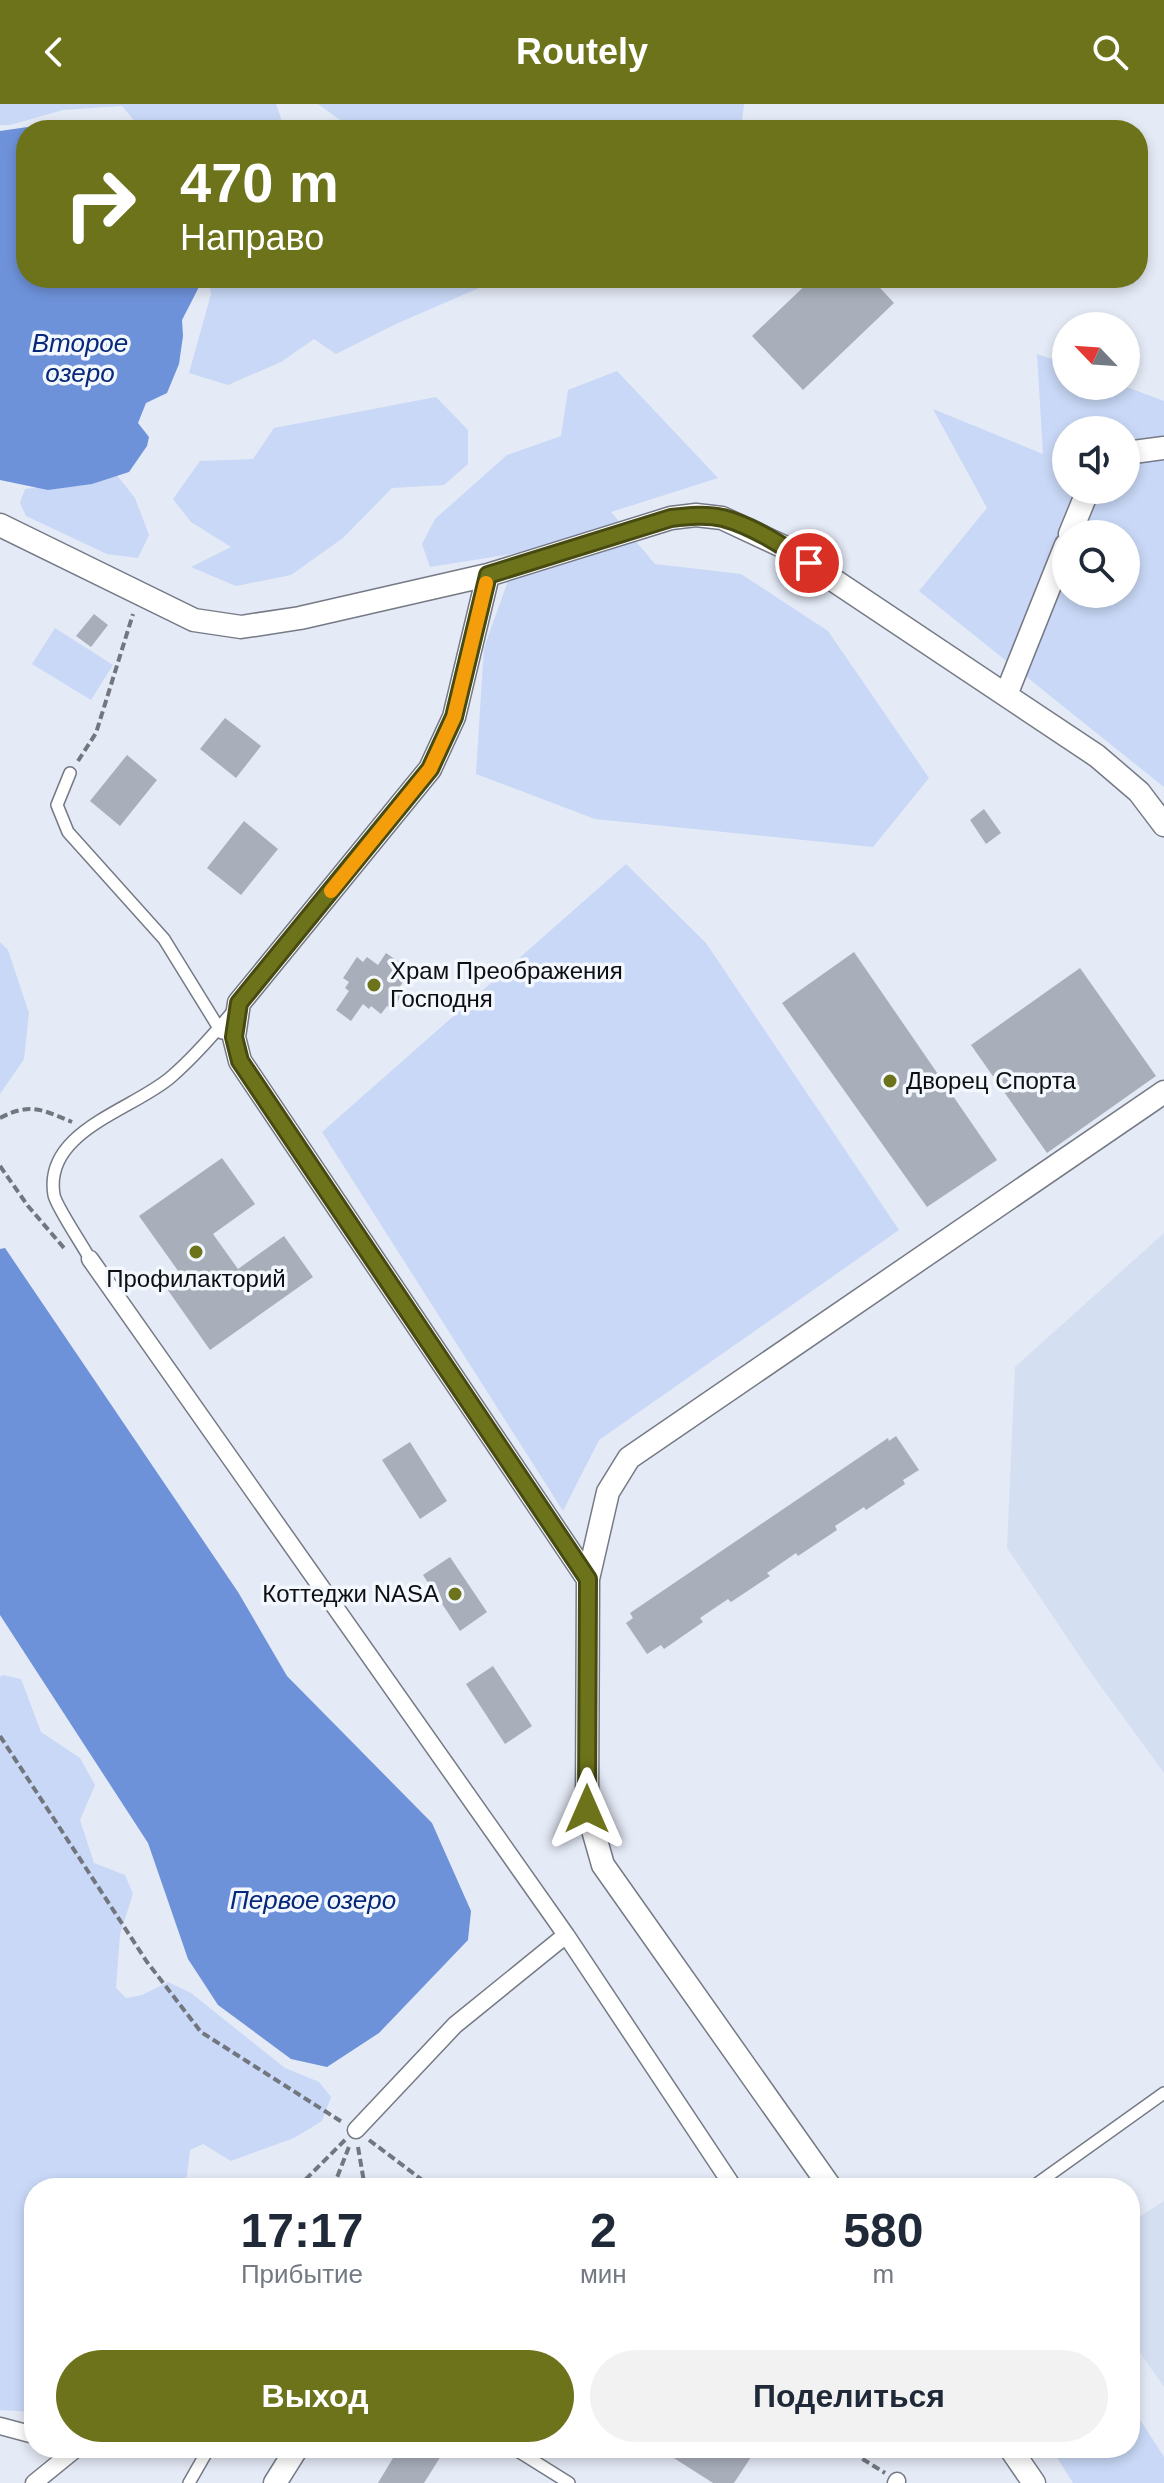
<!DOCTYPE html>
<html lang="ru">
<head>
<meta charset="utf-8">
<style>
	body { margin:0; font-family:Arial,sans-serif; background:#f2f2f3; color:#1f2937; height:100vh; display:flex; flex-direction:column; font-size:30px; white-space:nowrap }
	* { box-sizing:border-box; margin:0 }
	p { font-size:26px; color:#747a83 }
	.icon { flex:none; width:44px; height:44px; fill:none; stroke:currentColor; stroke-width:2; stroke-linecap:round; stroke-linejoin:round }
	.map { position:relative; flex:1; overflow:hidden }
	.side { position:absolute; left:24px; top:2074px; width:1116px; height:280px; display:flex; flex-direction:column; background:#fff; border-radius:32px; box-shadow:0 4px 12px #0003 }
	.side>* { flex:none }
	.hud { position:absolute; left:16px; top:16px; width:1132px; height:168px; border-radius:32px; box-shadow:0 4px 12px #0003; background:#6d731b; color:#fff; overflow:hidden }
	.needle { width:52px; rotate:295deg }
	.fabs { position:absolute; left:1052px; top:208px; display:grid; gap:16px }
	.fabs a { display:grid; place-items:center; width:88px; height:88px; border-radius:50%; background:#fff; box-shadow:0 4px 12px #0003; font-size:40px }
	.pin { position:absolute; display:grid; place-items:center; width:68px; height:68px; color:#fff; margin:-34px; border:4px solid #fff; border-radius:50%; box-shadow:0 2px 8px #0007 }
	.me { position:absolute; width:88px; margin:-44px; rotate:0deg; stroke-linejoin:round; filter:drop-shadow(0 0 6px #0008) }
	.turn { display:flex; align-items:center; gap:28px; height:168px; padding:0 32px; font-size:36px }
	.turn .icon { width:104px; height:104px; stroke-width:2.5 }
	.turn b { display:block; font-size:56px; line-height:68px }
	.eta { display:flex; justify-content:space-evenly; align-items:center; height:136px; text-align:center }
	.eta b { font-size:48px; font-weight:800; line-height:56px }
	.action { display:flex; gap:16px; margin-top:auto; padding:16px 32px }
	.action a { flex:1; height:92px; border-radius:48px; background:#6d731b; color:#fff; font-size:32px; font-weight:800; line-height:92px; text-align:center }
	.action a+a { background:#f2f2f3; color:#1f2937 }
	header { display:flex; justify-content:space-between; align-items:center; height:104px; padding:0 32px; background:#6d731b; color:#fff; font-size:36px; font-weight:800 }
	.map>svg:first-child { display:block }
</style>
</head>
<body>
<header><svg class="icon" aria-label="back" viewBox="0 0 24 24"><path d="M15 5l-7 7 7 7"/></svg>Routely<svg class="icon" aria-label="search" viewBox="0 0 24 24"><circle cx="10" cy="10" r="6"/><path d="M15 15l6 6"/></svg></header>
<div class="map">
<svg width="1164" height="2379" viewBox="0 0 1164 2379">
	<rect width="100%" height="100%" fill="#e4eaf6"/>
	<path fill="#d5dff2" d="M 1164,1129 L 1164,1669 L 1091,1569 L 1007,1444 L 1015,1263 Z
		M 1164,2097 L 1164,2283 L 1130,2234 L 1130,2119 Z"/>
	<path fill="#c8d8f6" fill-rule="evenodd" d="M 0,0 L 276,0 L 285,26 L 142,26 L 122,2 L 63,6 L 10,21 L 0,21 Z
		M 318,0 L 744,0 L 741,26 L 354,26 Z
		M 208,174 L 502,174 L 398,219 L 336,250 L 314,235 L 281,258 L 228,281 L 189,269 L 211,190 Z
		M 1037,250 L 1066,260 L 1066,282 L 1124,282 L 1164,297 L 1164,683 L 919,487 L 987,404 L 933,305 L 1043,350 ZM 1066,326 L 1126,326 L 1126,386 L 1066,386 ZM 1066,430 L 1126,430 L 1126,490 L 1066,490 Z
		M 617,267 L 718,374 L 611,408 L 655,460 L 741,470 L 828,527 L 929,674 L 873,743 L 595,715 L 476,670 L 484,544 L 518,449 L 430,463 L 422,440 L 435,415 L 507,351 L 561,332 L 568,286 Z
		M 436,293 L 468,326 L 468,360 L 444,381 L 392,384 L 343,434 L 291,471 L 236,482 L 191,463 L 231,443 L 191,418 L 173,395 L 200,357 L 253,355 L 274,324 Z
		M 115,369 L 135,394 L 149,431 L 138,454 L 107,450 L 26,412 L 20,399 L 25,385 L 80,377 Z
		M 55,524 L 113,561 L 91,596 L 32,560 Z
		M 626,760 L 706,839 L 899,1126 L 599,1336 L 563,1407 L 322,1028 Z
		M 0,838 L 8,846 L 29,909 L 24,955 L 0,990 Z
		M 3,1571 L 21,1575 L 41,1628 L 80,1654 L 95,1681 L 80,1716 L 94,1759 L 125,1771 L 133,1790 L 120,1830 L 116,1884 L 126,1894 L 142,1891 L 168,1878 L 191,1889 L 285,1964 L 319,1978 L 331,1993 L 322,2017 L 294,2034 L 231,2057 L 203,2040 L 190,2046 L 187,2072 L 182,2084 L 34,2084 L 34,2308 L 0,2306 L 0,1573 Z
		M 1130,2300 L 1164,2353 L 1164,2379 L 1073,2379 L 1051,2344 L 1130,2344 Z"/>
	<path fill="#6e92da" d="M 69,17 L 106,21 L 117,26 L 26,26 L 26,174 L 196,174 L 201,179 L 182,216 L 183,232 L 179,260 L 167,289 L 146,299 L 138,319 L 149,333 L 147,342 L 129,368 L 92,380 L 48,386 L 0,376 L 0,27 Z
		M 5,1144 L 238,1488 L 287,1572 L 432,1719 L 471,1807 L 468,1836 L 379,1929 L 327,1963 L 291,1955 L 218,1901 L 188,1855 L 148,1739 L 0,1511 L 0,1145 Z"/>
	<path fill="#a9afba" d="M 813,174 L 871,174 L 894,199 L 803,286 L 752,232 Z
		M 94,510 L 108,521 L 91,543 L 76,532 Z
		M 225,614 L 261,642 L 236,674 L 200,645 Z
		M 127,651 L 157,676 L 120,722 L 90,697 Z
		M 984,705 L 1001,729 L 986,740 L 970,716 Z
		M 244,717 L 278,745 L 241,791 L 207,764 Z
		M 854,848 L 997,1056 L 927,1103 L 782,899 Z
		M 386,849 L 402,860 L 394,872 L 403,878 L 397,887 L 402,891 L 392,906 L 387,902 L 381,910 L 371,902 L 369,905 L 363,900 L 351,917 L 336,906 L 349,887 L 345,884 L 349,878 L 343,874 L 357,853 L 363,858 L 367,853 L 378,861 Z
		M 1080,864 L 1156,972 L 1047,1049 L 971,941 Z
		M 222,1054 L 255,1100 L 213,1130 L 238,1165 L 284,1132 L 313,1173 L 210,1246 L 165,1182 L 181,1171 L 139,1112 Z
		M 896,1332 L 919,1366 L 903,1376 L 905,1380 L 866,1406 L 864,1403 L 835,1422 L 837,1426 L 798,1452 L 796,1449 L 767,1469 L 770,1472 L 731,1498 L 728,1495 L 700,1514 L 703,1518 L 664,1545 L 661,1541 L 647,1550 L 626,1519 L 633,1514 L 630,1509 L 888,1334 L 889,1337 Z
		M 410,1338 L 447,1397 L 420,1415 L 382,1356 Z
		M 450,1453 L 487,1508 L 460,1527 L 423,1471 Z
		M 493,1562 L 532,1622 L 505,1640 L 466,1580 Z
		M 399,2344 L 446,2344 L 424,2379 L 378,2379 Z
		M 658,2344 L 757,2344 L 734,2379 L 713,2379 Z"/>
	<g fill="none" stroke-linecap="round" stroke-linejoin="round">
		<defs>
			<path id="service" d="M 70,669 L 57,701 L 68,728 L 164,835 L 222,929
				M 90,1155 C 83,1142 56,1102 54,1091 C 43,1027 133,1006 171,973 C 194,953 215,929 234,906
				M 1031,2084 L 1164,1989
				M 513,2344 L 569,2379
				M 189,2379 L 209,2344"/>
			<path id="pedestrian" d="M 90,1155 L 566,1831 L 734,2084
				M 356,2026 L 455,1921 L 566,1831
				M 0,2322 L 34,2331
				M 34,2379 L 77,2344
				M 896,2379 L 897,2377"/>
			<path id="minor" d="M 1126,349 L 1164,344
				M 0,421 L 194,516 L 241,523 L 300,514 L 488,471 L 671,414 L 696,411 L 722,414 L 784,443 L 1097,652 L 1139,688 L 1164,721
				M 1070,430 L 1088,386
				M 488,471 L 454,613 L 430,665 L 239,899 L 234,933 L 240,957 L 588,1475
				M 1006,591 L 1066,441
				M 831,2084 L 603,1761 L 587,1705 L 588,1475 L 608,1388 L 629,1354 L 1164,988
				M 1010,2344 L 1034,2379
				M 275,2379 L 297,2344"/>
		</defs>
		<use href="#service" stroke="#757a85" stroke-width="14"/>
		<use href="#pedestrian" stroke="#757a85" stroke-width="19"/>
		<use href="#minor" stroke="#757a85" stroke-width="25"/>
		<path stroke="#72767e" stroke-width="4" stroke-dasharray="8 4" stroke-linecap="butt" d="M 78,657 L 96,629 L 133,510
			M 0,1014 C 30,998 43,1006 72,1018
			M 0,1062 L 28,1102 L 64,1144
			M 0,1632 L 147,1858 L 201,1928 L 342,2018
			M 369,2036 L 433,2084
			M 358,2043 L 365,2084
			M 297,2084 L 345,2036
			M 333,2084 L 350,2040
			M 858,2344 L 861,2354 L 885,2369"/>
		<use href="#service" stroke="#fff" stroke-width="11"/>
		<use href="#pedestrian" stroke="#fff" stroke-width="16"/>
		<use href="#minor" stroke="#fff" stroke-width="22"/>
	</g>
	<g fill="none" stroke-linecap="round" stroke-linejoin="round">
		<defs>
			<path id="route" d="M 587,1705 L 588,1475 L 240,957 L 234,933 L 239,899 L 430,665 L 454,613 L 488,471 L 671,414 C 688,412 706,410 723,414 C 753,422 783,442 809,459"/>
		</defs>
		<use href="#route" stroke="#474b12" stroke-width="20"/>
		<use href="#route" stroke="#6d731b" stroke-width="14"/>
		<path stroke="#f59e0b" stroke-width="14" d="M 331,787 L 430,665 L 454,613 L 486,479"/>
	</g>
	<g fill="#6d731b" stroke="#f3f7fe" stroke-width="3">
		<circle cx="374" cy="881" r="8"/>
		<circle cx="890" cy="977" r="8"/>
		<circle cx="196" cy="1148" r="8"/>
		<circle cx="455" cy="1490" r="8"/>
	</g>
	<g text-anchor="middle" stroke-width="7" stroke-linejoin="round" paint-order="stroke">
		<g font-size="24" fill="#0d0f13" stroke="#f3f7fe" text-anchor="start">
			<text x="390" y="875">Храм Преображения<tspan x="390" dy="28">Господня</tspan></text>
			<text x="906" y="985">Дворец Спорта</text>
			<text x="196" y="1183" text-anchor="middle">Профилакторий</text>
			<text x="439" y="1498" text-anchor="end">Коттеджи NASA</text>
		</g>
		<g font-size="26" font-style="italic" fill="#07287b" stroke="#f3f7fe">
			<text x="80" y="248">Второе<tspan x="80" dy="30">озеро</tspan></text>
			<text x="313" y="1805">Первое озеро</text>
		</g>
	</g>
</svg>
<div class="fabs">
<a><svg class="needle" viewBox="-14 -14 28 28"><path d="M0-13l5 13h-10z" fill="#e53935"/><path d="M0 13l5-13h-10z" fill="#747a83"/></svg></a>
<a><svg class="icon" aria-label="sound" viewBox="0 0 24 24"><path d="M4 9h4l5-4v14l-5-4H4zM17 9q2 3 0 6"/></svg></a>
<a><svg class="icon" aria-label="search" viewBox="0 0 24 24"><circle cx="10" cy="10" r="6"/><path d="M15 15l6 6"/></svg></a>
</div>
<div class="pin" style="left:809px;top:459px;background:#d93025"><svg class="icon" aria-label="arrive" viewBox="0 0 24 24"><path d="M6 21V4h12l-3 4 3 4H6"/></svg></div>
<svg class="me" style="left:587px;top:1705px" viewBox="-20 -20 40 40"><path d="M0-17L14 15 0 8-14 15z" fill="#6d731b" stroke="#fff" stroke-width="4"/></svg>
<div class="hud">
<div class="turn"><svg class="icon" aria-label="right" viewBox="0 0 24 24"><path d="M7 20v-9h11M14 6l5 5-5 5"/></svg><div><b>470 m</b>Направо</div></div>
</div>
<section class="side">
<div class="eta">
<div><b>17:17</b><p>Прибытие</p></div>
<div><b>2</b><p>мин</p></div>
<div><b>580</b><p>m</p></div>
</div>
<div class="action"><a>Выход</a><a>Поделиться</a></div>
</section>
</div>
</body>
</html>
